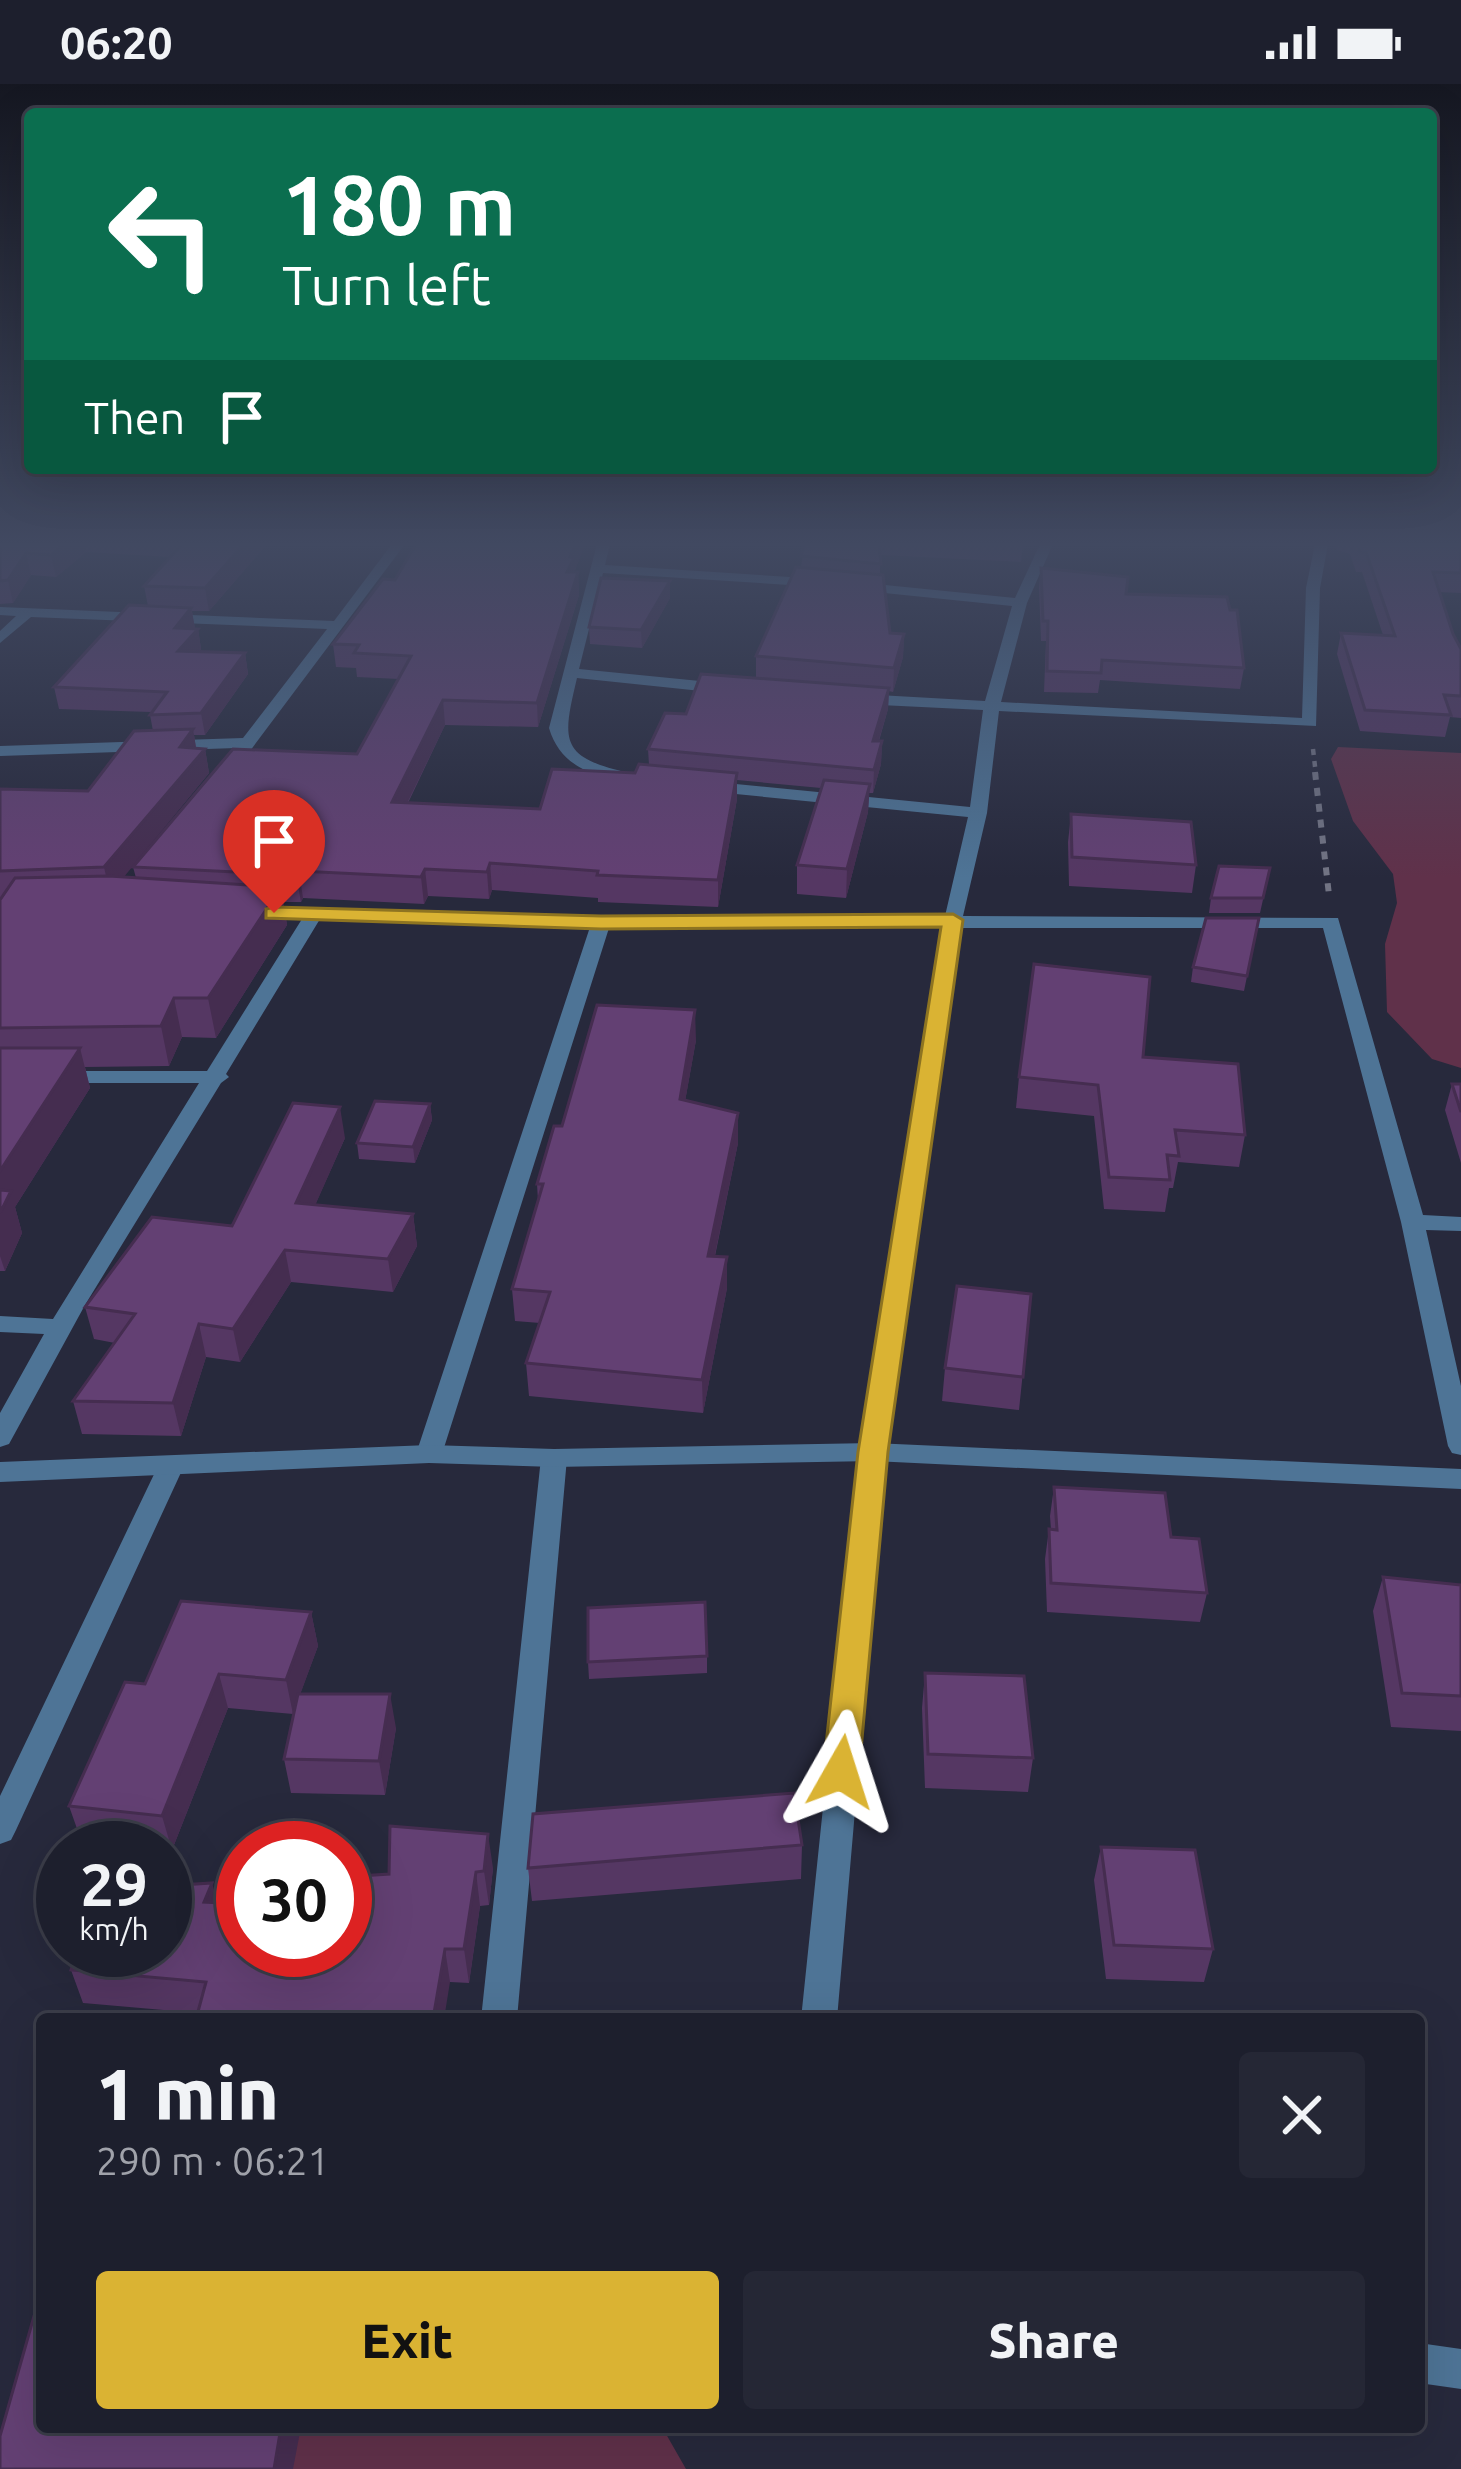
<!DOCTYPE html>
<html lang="en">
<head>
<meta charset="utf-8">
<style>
	body { margin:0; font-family:Ubuntu,sans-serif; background:#252735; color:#f1f3f6; height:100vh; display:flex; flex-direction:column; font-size:45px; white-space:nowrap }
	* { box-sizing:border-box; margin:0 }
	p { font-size:39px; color:#a0a2aa }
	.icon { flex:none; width:66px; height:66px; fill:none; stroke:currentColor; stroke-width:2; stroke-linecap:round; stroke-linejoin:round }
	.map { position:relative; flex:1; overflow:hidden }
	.panel { position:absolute; left:36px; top:1929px; width:1389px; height:420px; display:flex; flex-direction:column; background:#1d1f2d; border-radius:12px; box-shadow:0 12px 48px #0002,0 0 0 3px #3b3d49 }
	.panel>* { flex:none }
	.banner { position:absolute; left:24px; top:24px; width:1413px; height:366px; border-radius:12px; box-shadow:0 12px 48px #0002,0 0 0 3px #3b3d49; background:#0b6e4f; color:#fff; overflow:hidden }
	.speed { position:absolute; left:36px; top:1737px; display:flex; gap:24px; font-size:60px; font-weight:700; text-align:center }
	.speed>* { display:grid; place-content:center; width:156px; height:156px; border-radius:50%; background:#1d1f2d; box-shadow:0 12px 48px #0002,0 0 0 3px #3b3d49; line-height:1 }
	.speed small { font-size:30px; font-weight:400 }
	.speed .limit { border:18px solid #d22; background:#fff; color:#111 }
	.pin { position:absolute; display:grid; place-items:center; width:102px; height:102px; color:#fff; margin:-123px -51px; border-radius:50% 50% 50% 0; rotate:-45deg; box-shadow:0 0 12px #0007 }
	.pin .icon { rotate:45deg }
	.me { position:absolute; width:132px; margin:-66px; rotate:6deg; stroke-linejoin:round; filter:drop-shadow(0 0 9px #0008) }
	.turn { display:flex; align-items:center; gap:42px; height:252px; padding:0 60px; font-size:54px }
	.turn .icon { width:156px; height:156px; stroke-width:2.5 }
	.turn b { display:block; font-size:84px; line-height:102px }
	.then { display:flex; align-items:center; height:114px; padding:0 60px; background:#0003; gap:24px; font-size:45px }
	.round { display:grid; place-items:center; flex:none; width:126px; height:126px; border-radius:12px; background:#252735 }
	.overview { display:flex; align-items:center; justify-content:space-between; height:204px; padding:0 60px }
	h1 { font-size:72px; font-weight:800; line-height:90px }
	.cta { display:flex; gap:24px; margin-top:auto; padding:24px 60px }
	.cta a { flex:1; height:138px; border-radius:12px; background:#dab333; color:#111; font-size:48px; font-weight:800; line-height:138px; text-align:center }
	.cta a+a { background:#252735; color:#f1f3f6 }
	.status { display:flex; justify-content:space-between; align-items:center; height:84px; padding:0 60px; background:#1d1f2d; direction:ltr }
	.status svg { height:33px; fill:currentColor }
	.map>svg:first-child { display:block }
</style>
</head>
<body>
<div class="status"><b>06:20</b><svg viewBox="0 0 49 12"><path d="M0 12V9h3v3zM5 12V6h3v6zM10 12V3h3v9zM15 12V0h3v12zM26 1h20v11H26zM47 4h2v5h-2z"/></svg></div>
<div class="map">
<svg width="1461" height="2385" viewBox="0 0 1461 2385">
	<rect width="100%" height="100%" fill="#27293c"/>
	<path fill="#60314a" d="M 1338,663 L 1461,669 L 1461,984 L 1432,975 L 1387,928 L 1385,860 L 1397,819 L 1393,790 L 1353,737 L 1331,675 Z
		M 283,2343 L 662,2343 L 686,2385 L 276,2385 Z"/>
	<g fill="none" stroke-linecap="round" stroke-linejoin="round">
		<path stroke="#727484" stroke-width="4.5" stroke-dasharray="6 6" stroke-linecap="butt" d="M 1313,665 L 1316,691"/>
		<path stroke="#727484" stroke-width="6" stroke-dasharray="8 8" stroke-linecap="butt" d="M 1315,688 L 1329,811"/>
		<path fill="#4e7496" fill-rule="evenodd" d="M 392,460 L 405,460 L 232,691 L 218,688 L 236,664 L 0,672 L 0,662 L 243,654 L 327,545 L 31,533 L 0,559 L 0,547 L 16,532 L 0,531 L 0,523 L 334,537 Z
			M 597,460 L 610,460 L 605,481 L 821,495 L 828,499 L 821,503 L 603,489 L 579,585 L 730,600 L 738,605 L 730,610 L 577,594 C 562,657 559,673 629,689 L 629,697 L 623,698 C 589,690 560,681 549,644 Z
			M 1040,460 L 1053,460 L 1027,519 L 1001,618 L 1302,634 L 1306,504 L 1315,460 L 1328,460 L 1320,504 L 1316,642 L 999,627 L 987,729 L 963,832 L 1338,834 L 1423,1131 L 1461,1133 L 1461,1147 L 1426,1146 L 1461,1302 L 1461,1371 L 1452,1369 L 1448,1362 L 1401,1138 L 1323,844 L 961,844 L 886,1368 L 837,1935 L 801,1935 L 860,1368 L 942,844 L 609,844 L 442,1370 L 438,1377 L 420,1377 L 416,1370 L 590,843 L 320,835 L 226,990 L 229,993 L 221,999 L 85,1221 L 9,1360 L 0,1363 L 0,1329 L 44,1250 L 0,1248 L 0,1232 L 53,1235 L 199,999 L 0,999 L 0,987 L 207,987 L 302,835 L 247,832 L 245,828 L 254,822 L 601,832 L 945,832 L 968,733 L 705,707 L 697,702 L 705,697 L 970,723 L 983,626 L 860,620 L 852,615 L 860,610 L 985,617 L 1012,522 L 855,506 L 848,502 L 855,498 L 1015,514 Z
			M 554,1365 L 563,1367 L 567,1374 L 517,1935 L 481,1935 L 541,1374 L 545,1367 Z
			M 171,1373 L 180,1375 L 184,1382 L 16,1746 L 11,1756 L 0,1760 L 0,1712 L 158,1382 L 162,1375 Z
			M 1419,2259 L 1461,2265 L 1461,2305 L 1419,2299 Z"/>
		<path fill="#4e7496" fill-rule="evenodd" d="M 873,1359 L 1461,1385 L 1461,1405 L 873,1377 L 554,1383 L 429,1379 L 0,1398 L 0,1378 L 429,1361 L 554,1365 Z"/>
	</g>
	<path fill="#553763" d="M 0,460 L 267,460 L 209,527 L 192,527 L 195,545 L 198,545 L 201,565 L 199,568 L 245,569 L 248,590 L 205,651 L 194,651 L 196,664 L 205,665 L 209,689 L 123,793 L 136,794 L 133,783 L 357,670 L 399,595 L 357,593 L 356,584 L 336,583 L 333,560 L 395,496 L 416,460 L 585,460 L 575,486 L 575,488 L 578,488 L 579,511 L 538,643 L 445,641 L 408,719 L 540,725 L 635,689 L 649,681 L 648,665 L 686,630 L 756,594 L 756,572 L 801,484 L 804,460 L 1023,461 L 1021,478 L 880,471 L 880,491 L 890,549 L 904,550 L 903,573 L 893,608 L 889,607 L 888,625 L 879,657 L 882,657 L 881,680 L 873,709 L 869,709 L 868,728 L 846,814 L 797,810 L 797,781 L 821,704 L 737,696 L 737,715 L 718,823 L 598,818 L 598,814 L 492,806 L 489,815 L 428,812 L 424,820 L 303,814 L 301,818 L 283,818 L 287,841 L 216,954 L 182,953 L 169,982 L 85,983 L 90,1004 L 15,1123 L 22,1149 L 5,1187 L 0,1187 L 0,816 L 2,813 L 0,813 L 0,705 L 88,707 L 153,647 L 150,631 L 151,628 L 59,625 L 54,603 L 148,522 L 144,502 L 170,473 L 86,468 L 56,493 L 31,491 L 13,519 L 0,520 Z
		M 1335,460 L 1461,460 L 1461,509 L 1439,508 L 1453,550 L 1461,565 L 1461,634 L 1450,633 L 1445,653 L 1360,647 L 1337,570 L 1341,549 L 1383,551 L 1362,488 L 1356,488 L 1350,470 L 1337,466 Z
		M 1041,484 L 1126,510 L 1244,584 L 1240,605 L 1100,596 L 1098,609 L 1044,608 L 1046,557 L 1041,557 L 1039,503 Z
		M 670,497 L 670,514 L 642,564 L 590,560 L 589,543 Z
		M 1071,730 L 1196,781 L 1192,809 L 1069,802 L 1068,758 Z
		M 1270,784 L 1260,829 L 1209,829 L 1211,814 Z
		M 1259,834 L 1244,907 L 1191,898 L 1193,883 Z
		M 696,956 L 685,1017 L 738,1059 L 715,1172 L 727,1204 L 703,1329 L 529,1312 L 526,1279 L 540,1239 L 515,1237 L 512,1205 L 538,1117 L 537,1100 L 562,1042 Z
		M 1143,973 L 1245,1051 L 1239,1083 L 1178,1078 L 1173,1104 L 1169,1104 L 1165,1128 L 1104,1125 L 1094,1032 L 1016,1024 L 1019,993 Z
		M 1452,1000 L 1461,1000 L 1461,1079 L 1445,1026 Z
		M 430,1020 L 432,1036 L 415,1079 L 359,1075 L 357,1059 Z
		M 345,1054 L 315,1121 L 413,1130 L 417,1162 L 393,1208 L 291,1198 L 240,1278 L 206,1273 L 181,1352 L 82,1350 L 73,1317 L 115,1259 L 94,1255 L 85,1223 L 232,1142 Z
		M 1031,1210 L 1019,1326 L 942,1317 L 945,1284 Z
		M 1054,1403 L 1171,1453 L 1207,1509 L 1200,1538 L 1047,1528 L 1045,1475 L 1049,1445 L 1051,1446 L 1050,1432 Z
		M 1383,1493 L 1461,1501 L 1461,1647 L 1391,1643 L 1373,1527 Z
		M 311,1528 L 318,1562 L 300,1610 L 396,1644 L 385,1711 L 291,1709 L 284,1675 L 293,1630 L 228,1624 L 172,1766 L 81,1756 L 69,1722 L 145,1600 Z
		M 707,1572 L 707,1589 L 589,1595 L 588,1578 Z
		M 925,1589 L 1033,1674 L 1028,1708 L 925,1704 L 922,1624 Z
		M 802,1761 L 801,1795 L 532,1817 L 528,1784 Z
		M 1101,1763 L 1213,1865 L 1204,1898 L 1106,1895 L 1094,1796 Z
		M 493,1784 L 489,1821 L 480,1822 L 469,1899 L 450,1898 L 198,1929 L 83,1919 L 71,1886 L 218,1819 L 345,1866 L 345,1793 Z"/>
	<path fill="#452d50" d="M 64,460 L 85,460 L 86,468 L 56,493 L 51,471 Z
		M 244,460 L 267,460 L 209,527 L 205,504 Z
		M 575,460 L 585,460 L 575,486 L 575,496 L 567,488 Z
		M 26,469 L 31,491 L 13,519 L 8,496 Z
		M 578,488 L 579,511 L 538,643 L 537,619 Z
		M 670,497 L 670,514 L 642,564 L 641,546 Z
		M 191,524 L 195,544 L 175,544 Z
		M 198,545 L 201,565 L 182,588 L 178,567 Z
		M 904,550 L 903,573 L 893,608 L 894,584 Z
		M 245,569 L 248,590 L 205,651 L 201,629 Z
		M 889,604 L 888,625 L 872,679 L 873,657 Z
		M 443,616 L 445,641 L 395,744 L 392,718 Z
		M 193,645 L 197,670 L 180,663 Z
		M 882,657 L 881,680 L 873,709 L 874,686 Z
		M 205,665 L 209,689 L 110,810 L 104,783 Z
		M 737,689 L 737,715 L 718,823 L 718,796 Z
		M 870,700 L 868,728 L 846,814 L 847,785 Z
		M 490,779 L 492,806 L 489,815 L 487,788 Z
		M 425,785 L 428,812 L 424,820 L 421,793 Z
		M 299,787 L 303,814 L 301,818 L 296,791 Z
		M 281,803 L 287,841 L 216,954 L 208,914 Z
		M 174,914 L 182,953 L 169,982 L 161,942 Z
		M 695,926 L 696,956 L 680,1046 L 680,1015 Z
		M 80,964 L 90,1004 L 15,1123 L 22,1149 L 5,1187 L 0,1172 L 0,1087 Z
		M 430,1020 L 432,1036 L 415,1079 L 413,1063 Z
		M 340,1023 L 345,1054 L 302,1151 L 296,1119 Z
		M 738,1029 L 738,1059 L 708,1204 L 708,1172 Z
		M 413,1130 L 417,1162 L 393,1208 L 388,1175 Z
		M 285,1166 L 291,1198 L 240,1278 L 233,1245 Z
		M 727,1173 L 727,1204 L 703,1329 L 702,1296 Z
		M 199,1240 L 206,1273 L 181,1352 L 173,1319 Z
		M 311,1528 L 318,1562 L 293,1630 L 286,1596 Z
		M 219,1590 L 228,1624 L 172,1766 L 162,1732 Z
		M 390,1610 L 396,1644 L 385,1711 L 379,1677 Z
		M 488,1750 L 493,1784 L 489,1821 L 484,1787 Z
		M 476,1788 L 480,1822 L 469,1899 L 464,1865 Z
		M 212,1799 L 222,1833 L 204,1818 Z
		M 445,1865 L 450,1898 L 444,1935 L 433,1935 Z
		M 281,2343 L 301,2343 L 293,2385 L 274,2385 Z"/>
	<path fill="#634073" stroke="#452d50" stroke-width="3" d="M 0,460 L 64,460 L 51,471 L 26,469 L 8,496 L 0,497 Z
		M 182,460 L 244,460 L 205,504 L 144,502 Z
		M 416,460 L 575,460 L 570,473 L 574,474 L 567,488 L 578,488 L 537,619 L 443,616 L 392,718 L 540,725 L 552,685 L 635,689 L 639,680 L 737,689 L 718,796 L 597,791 L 598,787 L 490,779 L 487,788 L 425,785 L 421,793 L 299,787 L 296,791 L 133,783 L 233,665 L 357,670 L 411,572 L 354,569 L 359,561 L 333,560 L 383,495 L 395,496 Z
		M 804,460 L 879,460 L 881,480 L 801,472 Z
		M 1357,460 L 1461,460 L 1461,489 L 1433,488 L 1453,550 L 1461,565 L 1461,612 L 1444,611 L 1451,631 L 1365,626 L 1341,549 L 1395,552 L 1366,468 L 1360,468 Z
		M 796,483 L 883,491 L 890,549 L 904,550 L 894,584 L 756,572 Z
		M 1041,484 L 1128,493 L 1126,510 L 1227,513 L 1230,526 L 1237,526 L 1244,584 L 1102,576 L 1101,589 L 1047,587 L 1048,537 L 1043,537 Z
		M 601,494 L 670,497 L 641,546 L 589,543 Z
		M 129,521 L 191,524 L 175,544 L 198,545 L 178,567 L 245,569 L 201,629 L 150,631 L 167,608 L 54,603 Z
		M 701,590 L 889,604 L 873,657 L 882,657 L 874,686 L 648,665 L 665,629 L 686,630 Z
		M 193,645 L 180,663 L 205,665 L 104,783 L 0,787 L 0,705 L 88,707 L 134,647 Z
		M 824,696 L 870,700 L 847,785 L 797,781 Z
		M 1071,730 L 1191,738 L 1196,781 L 1072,773 Z
		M 1219,782 L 1270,784 L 1263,814 L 1211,814 Z
		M 109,792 L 281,803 L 208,914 L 174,914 L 161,942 L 0,944 L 0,816 L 15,794 Z
		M 1206,834 L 1259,834 L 1247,892 L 1193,883 Z
		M 1034,880 L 1150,893 L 1143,973 L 1238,980 L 1245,1051 L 1175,1046 L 1179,1072 L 1167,1071 L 1170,1096 L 1109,1093 L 1098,1001 L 1019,993 Z
		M 597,921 L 695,926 L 680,1015 L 738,1029 L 708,1172 L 727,1173 L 702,1296 L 526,1279 L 550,1208 L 512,1205 L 543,1100 L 537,1100 L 554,1042 L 562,1042 Z
		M 0,964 L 80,964 L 0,1087 Z
		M 1452,1000 L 1461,1000 L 1461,1028 Z
		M 375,1017 L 430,1020 L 413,1063 L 357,1059 Z
		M 293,1019 L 340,1023 L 296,1119 L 413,1130 L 388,1175 L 285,1166 L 233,1245 L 199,1240 L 173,1319 L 73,1317 L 135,1230 L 85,1223 L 152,1133 L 232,1142 Z
		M 0,1106 L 11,1107 L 0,1129 Z
		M 957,1202 L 1031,1210 L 1023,1293 L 945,1284 Z
		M 1054,1403 L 1165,1409 L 1171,1453 L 1199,1455 L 1207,1509 L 1051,1499 L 1049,1445 L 1057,1446 Z
		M 1383,1493 L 1461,1501 L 1461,1612 L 1402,1609 Z
		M 181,1517 L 311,1528 L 286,1596 L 219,1590 L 162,1732 L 69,1722 L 125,1598 L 145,1600 Z
		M 705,1518 L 707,1572 L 588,1578 L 588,1524 Z
		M 925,1589 L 1024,1592 L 1033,1674 L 928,1670 Z
		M 298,1610 L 390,1610 L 379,1677 L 284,1675 Z
		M 794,1709 L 802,1761 L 528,1784 L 533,1730 Z
		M 390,1742 L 488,1750 L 484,1787 L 476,1788 L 464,1865 L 445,1865 L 433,1935 L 196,1935 L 206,1898 L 71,1886 L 77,1866 L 165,1866 L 165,1802 L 212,1799 L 204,1818 L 243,1820 L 243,1866 L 345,1866 L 345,1793 L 389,1790 Z
		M 1101,1763 L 1195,1766 L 1213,1865 L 1114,1861 Z
		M 42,2204 L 42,2343 L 281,2343 L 274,2385 L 0,2385 L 0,2352 Z"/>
	<linearGradient id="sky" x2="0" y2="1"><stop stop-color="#151721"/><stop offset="0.58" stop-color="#414961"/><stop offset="1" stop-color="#414961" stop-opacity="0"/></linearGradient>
	<rect width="1461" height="794" fill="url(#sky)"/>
	<path fill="#dab333" stroke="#8e7421" stroke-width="3" d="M 274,823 L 601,832 L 953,830 L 963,836 L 888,1368 L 859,1688 L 854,1699 L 841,1703 L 828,1699 L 823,1688 L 858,1368 L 941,843 L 601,845 L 266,834 L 266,825 Z"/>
</svg>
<div class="speed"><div>29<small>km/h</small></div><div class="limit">30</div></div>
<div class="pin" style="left:274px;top:829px;background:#d93025"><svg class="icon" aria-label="arrive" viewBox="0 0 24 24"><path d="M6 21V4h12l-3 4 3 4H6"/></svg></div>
<svg class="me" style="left:841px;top:1688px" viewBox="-20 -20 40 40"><path d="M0-17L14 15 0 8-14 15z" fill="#dab333" stroke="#fff" stroke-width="4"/></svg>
<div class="banner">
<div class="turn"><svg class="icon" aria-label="left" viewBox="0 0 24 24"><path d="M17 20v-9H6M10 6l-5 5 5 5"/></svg><div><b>180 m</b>Turn left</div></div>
<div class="then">Then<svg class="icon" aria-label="arrive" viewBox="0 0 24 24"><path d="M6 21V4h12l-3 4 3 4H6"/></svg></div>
</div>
<section class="panel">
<div class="overview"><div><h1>1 min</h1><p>290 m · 06:21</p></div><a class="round"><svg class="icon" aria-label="close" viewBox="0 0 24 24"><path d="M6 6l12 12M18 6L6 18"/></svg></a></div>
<div class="cta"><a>Exit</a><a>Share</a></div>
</section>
</div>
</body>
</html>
